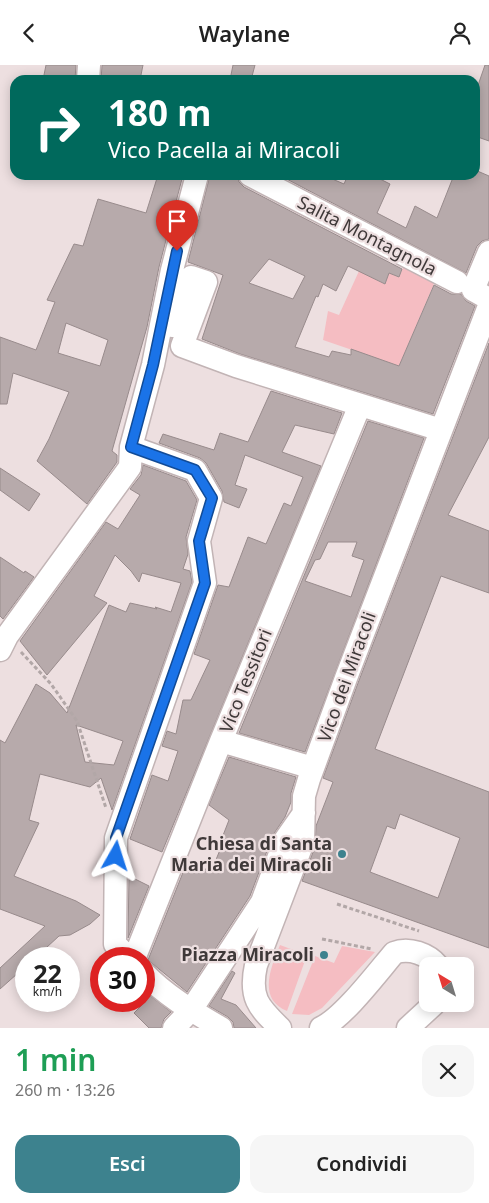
<!DOCTYPE html>
<html lang="it">
<head>
<meta charset="utf-8">
<style>
	body { margin:0; font-family:"Noto Sans",sans-serif; background:#f6f6f6; color:#222; height:100vh; display:flex; flex-direction:column; font-size:19px; white-space:nowrap }
	* { box-sizing:border-box; margin:0 }
	p { font-size:16px; color:#767676 }
	.icon { flex:none; width:28px; height:28px; fill:none; stroke:currentColor; stroke-width:2; stroke-linecap:round; stroke-linejoin:round }
	.map { position:relative; height:963px; overflow:hidden }
	.drawer { display:flex; flex-direction:column; background:#fff; flex:1 }
	.drawer>* { flex:none }
	.guide { position:absolute; left:10px; top:10px; width:470px; height:105px; border-radius:15px; box-shadow:0 2px 12px #0003; background:#00695c; color:#fff; overflow:hidden }
	.needle { width:32px; rotate:322deg }
	.fabs { position:absolute; left:419px; top:892px; display:grid; gap:10px }
	.fabs a { display:grid; place-items:center; width:55px; height:55px; border-radius:10px; background:#fff; box-shadow:0 2px 12px #0003; font-size:25px }
	.speed { position:absolute; left:15px; top:882px; display:flex; gap:10px; font-size:25px; font-weight:700; text-align:center }
	.speed>* { display:grid; place-content:center; width:65px; height:65px; border-radius:50%; background:#fff; box-shadow:0 2px 12px #0003; line-height:1 }
	.speed small { font-size:12px; font-weight:400 }
	.speed .limit { border:8px solid #d22; background:#fff; color:#111 }
	.pin { position:absolute; display:grid; place-items:center; width:42px; height:42px; color:#fff; margin:-51px -21px; border-radius:50% 50% 50% 0; rotate:-45deg; box-shadow:0 0 5px #0007 }
	.pin .icon { rotate:45deg }
	.me { position:absolute; width:55px; margin:-28px; rotate:6deg; stroke-linejoin:round; filter:drop-shadow(0 0 4px #0008) }
	.turn { display:flex; align-items:center; gap:18px; height:105px; padding:0 15px; font-size:22px }
	.turn .icon { width:65px; height:65px; stroke-width:2.5 }
	.turn b { display:block; font-size:35px; line-height:42px }
	.round { display:grid; place-items:center; flex:none; width:52px; height:52px; border-radius:15px; background:#f6f6f6 }
	.summary { display:flex; align-items:center; justify-content:space-between; height:85px; padding:0 15px }
	h1 { font-size:30px; font-weight:600; line-height:38px; color:#1e9e55 }
	.primary-button { display:flex; gap:10px; margin-top:auto; padding:10px 15px }
	.primary-button a { flex:1; height:58px; border-radius:15px; background:#3d828e; color:#fff; font-size:20px; font-weight:600; line-height:58px; text-align:center }
	.primary-button a+a { background:#f6f6f6; color:#222 }
	header { display:flex; justify-content:space-between; align-items:center; height:65px; padding:0 15px; background:#fff; font-size:22px; font-weight:600 }
	.map>svg:first-child { display:block }
</style>
</head>
<body>
<header><svg class="icon" aria-label="back" viewBox="0 0 24 24"><path d="M15 5l-7 7 7 7"/></svg>Waylane<svg class="icon" aria-label="person" viewBox="0 0 24 24"><circle cx="12" cy="8" r="4"/><path d="M4 21q1-7 8-7t8 7"/></svg></header>
<div class="map">
<svg width="489" height="963" viewBox="0 0 489 963">
	<rect width="100%" height="100%" fill="#eddfe0"/>
	<path fill="#f5bdc2" d="M 406,196 L 436,214 L 399,301 L 323,275 L 328,246 L 339,250 L 359,206 L 385,219 L 389,208 L 399,212 Z
		M 280,880 L 307,890 L 287,946 C 257,934 271,902 280,880 Z
		M 342,881 L 375,887 L 322,943 L 309,950 L 292,949 L 315,891 L 334,898 Z"/>
	<path fill="#b7aaab" stroke="#988b8c" fill-rule="evenodd" d="M 46,0 L 76,0 L 75,15 L 43,15 Z
		M 102,0 L 143,0 L 140,15 L 101,15 Z
		M 233,0 L 255,0 L 251,15 L 230,15 Z
		M 485,0 L 489,0 L 489,76 L 475,71 L 475,29 Z
		M 475,105 L 489,111 L 489,174 L 482,176 L 477,181 L 466,208 L 279,110 L 323,110 L 344,119 L 348,110 L 372,110 L 390,119 L 377,148 L 406,163 L 415,141 L 437,153 L 454,110 L 475,110 Z
		M 158,110 L 183,110 L 159,202 L 147,262 L 112,386 L 117,390 L 117,397 L 87,439 L 37,396 L 49,374 L 69,327 L 13,308 L 7,339 L 0,339 L 0,272 L 36,285 L 55,237 L 47,235 L 74,179 L 83,181 L 98,134 L 146,148 ZM 66,258 L 108,275 L 100,301 L 58,288 Z
		M 210,110 L 237,110 L 239,117 L 244,122 L 402,204 L 399,212 L 389,208 L 385,219 L 348,201 L 336,226 L 323,219 L 318,232 L 316,231 L 295,282 L 329,292 L 332,286 L 351,290 L 351,284 L 399,301 L 434,220 L 451,229 L 461,229 L 466,236 L 475,241 L 433,349 L 240,289 L 202,274 L 223,210 L 188,197 ZM 269,194 L 305,211 L 293,234 L 249,218 Z
		M 489,278 L 489,372 L 448,450 L 489,466 L 489,528 L 441,511 L 375,684 L 489,727 L 489,883 L 302,816 L 315,782 L 316,761 L 333,717 L 323,713 L 358,618 ZM 400,749 L 460,773 L 438,833 L 370,807 L 387,761 L 395,764 Z
		M 271,326 L 342,348 L 334,369 L 295,360 L 282,387 L 321,401 L 162,787 L 130,774 L 152,710 L 168,716 L 178,686 L 162,681 L 167,666 L 176,669 L 183,635 L 191,635 L 210,595 L 194,589 L 218,520 L 229,522 L 248,472 L 266,479 L 284,438 L 291,441 L 303,412 L 245,390 L 235,420 L 247,424 L 239,443 L 224,437 L 222,426 L 206,398 L 200,393 L 159,378 L 163,369 L 214,385 L 220,368 L 248,377 Z
		M 368,356 L 424,373 L 305,687 L 239,668 ZM 328,477 L 357,477 L 352,491 L 364,495 L 351,532 L 305,516 L 315,495 L 320,494 Z
		M 143,400 L 186,416 L 197,435 L 186,472 L 188,489 L 183,504 L 190,506 L 192,517 L 112,745 L 101,713 L 90,722 L 40,709 L 29,755 L 39,758 L 14,811 L 76,836 L 100,850 L 90,859 L 70,870 L 59,871 L 34,894 L 26,894 L 26,901 L 0,924 L 0,903 L 45,861 L 0,844 L 0,675 L 5,678 L 36,619 L 50,628 L 67,648 L 109,540 L 126,547 L 130,538 L 157,544 L 155,542 L 171,547 L 181,518 L 142,508 L 139,517 L 131,506 L 115,490 L 94,531 L 107,538 L 47,610 L 20,576 L 106,457 L 118,464 L 140,430 L 130,424 L 141,410 ZM 76,660 L 123,676 L 114,700 L 85,697 Z
		M 0,403 L 40,429 L 29,446 L 0,425 Z
		M 0,492 L 24,508 L 25,506 L 34,512 L 3,554 L 0,551 Z
		M 229,692 L 296,712 L 291,728 L 291,737 L 285,752 L 273,770 L 250,831 L 187,927 L 148,895 L 188,795 L 211,807 L 224,775 L 222,773 L 229,755 L 209,740 Z
		M 129,811 L 149,821 L 128,873 Z
		M 232,906 L 235,908 L 221,934 L 236,940 L 256,963 L 234,963 L 233,957 L 228,952 L 209,941 Z
		M 144,926 L 171,947 L 164,954 L 161,963 L 149,963 L 134,948 L 144,938 Z"/>
	<g fill="none" stroke-linecap="round" stroke-linejoin="round">
		<defs>
			<path id="minor" d="M 88,15 L 89,0
				M 250,110 L 457,217
				M 489,187 L 473,225 L 489,234
				M 172,261 L 191,212 L 206,217 L 182,281 L 236,301 L 441,365
				M 0,585 L 7,571 L 130,402 L 131,382 L 153,300 L 172,205 L 197,110
				M 221,676 L 313,703
				M 130,894 L 115,879 L 116,773 L 205,518 L 199,476 L 211,433 L 195,405 L 131,382
				M 134,894 L 221,676 L 360,340
				M 144,908 C 166,931 194,947 221,963
				M 174,963 L 191,945 L 262,837 L 285,775 L 304,748
				M 280,963 C 258,942 249,932 256,900 L 303,777 L 304,731 L 309,714 L 346,613 L 489,241
				M 321,963 C 343,953 377,908 394,888 C 409,882 428,889 438,901
				M 408,963 L 434,939"/>
		</defs>
		<use href="#minor" stroke="#c2b4b5" stroke-width="25"/>
		<path stroke="#b2a7a7" stroke-width="3" stroke-dasharray="4 2.5" stroke-linecap="butt" d="M 21,587 L 51,619 L 77,656 L 106,743
			M 337,839 L 419,866
			M 322,874 L 372,884"/>
		<use href="#minor" stroke="#fff" stroke-width="22"/>
	</g>
	<g fill="none" stroke-linecap="round" stroke-linejoin="round">
		<defs>
			<path id="route" d="M 116,791 L 116,773 L 205,518 L 199,476 L 212,433 L 195,405 L 131,382 L 153,300 L 177,186"/>
		</defs>
		<use href="#route" stroke="#114b97" stroke-width="12"/>
		<use href="#route" stroke="#1a73e8" stroke-width="9"/>
	</g>
	<g fill="#3d828e" stroke="#eddfe0" stroke-width="2">
		<circle cx="342" cy="789" r="5"/>
		<circle cx="324" cy="890" r="5"/>
	</g>
	<g text-anchor="middle" stroke-width="4.5" stroke-linejoin="round" paint-order="stroke">
		<g font-size="18" fill="#3f3939" stroke="#eddfe0">
			<text transform="translate(367 171) rotate(27)" y="6">Salita Montagnola</text>
			<text transform="translate(347 612) rotate(-70)" y="6">Vico dei Miracoli</text>
			<text transform="translate(246 616) rotate(-68)" y="6">Vico Tessitori</text>
		</g>
		<g font-size="18" font-weight="bold" fill="#3f3939" stroke="#eddfe0" text-anchor="end">
			<text x="332" y="785">Chiesa di Santa<tspan x="332" dy="21">Maria dei Miracoli</tspan></text>
			<text x="314" y="896">Piazza Miracoli</text>
		</g>
	</g>
</svg>
<div class="fabs">
<a><svg class="needle" viewBox="-14 -14 28 28"><path d="M0-13l5 13h-10z" fill="#e53935"/><path d="M0 13l5-13h-10z" fill="#767676"/></svg></a>
</div>
<div class="speed"><div>22<small>km/h</small></div><div class="limit">30</div></div>
<div class="pin" style="left:177px;top:186px;background:#d93025"><svg class="icon" aria-label="arrive" viewBox="0 0 24 24"><path d="M6 21V4h12l-3 4 3 4H6"/></svg></div>
<svg class="me" style="left:116px;top:791px" viewBox="-20 -20 40 40"><path d="M0-17L14 15 0 8-14 15z" fill="#1a73e8" stroke="#fff" stroke-width="4"/></svg>
<div class="guide">
<div class="turn"><svg class="icon" aria-label="right" viewBox="0 0 24 24"><path d="M7 20v-9h11M14 6l5 5-5 5"/></svg><div><b>180 m</b>Vico Pacella ai Miracoli</div></div>
</div>
</div>
<section class="drawer">
<div class="summary"><div><h1>1 min</h1><p>260 m · 13:26</p></div><a class="round"><svg class="icon" aria-label="close" viewBox="0 0 24 24"><path d="M6 6l12 12M18 6L6 18"/></svg></a></div>
<div class="primary-button"><a>Esci</a><a>Condividi</a></div>
</section>
</body>
</html>
